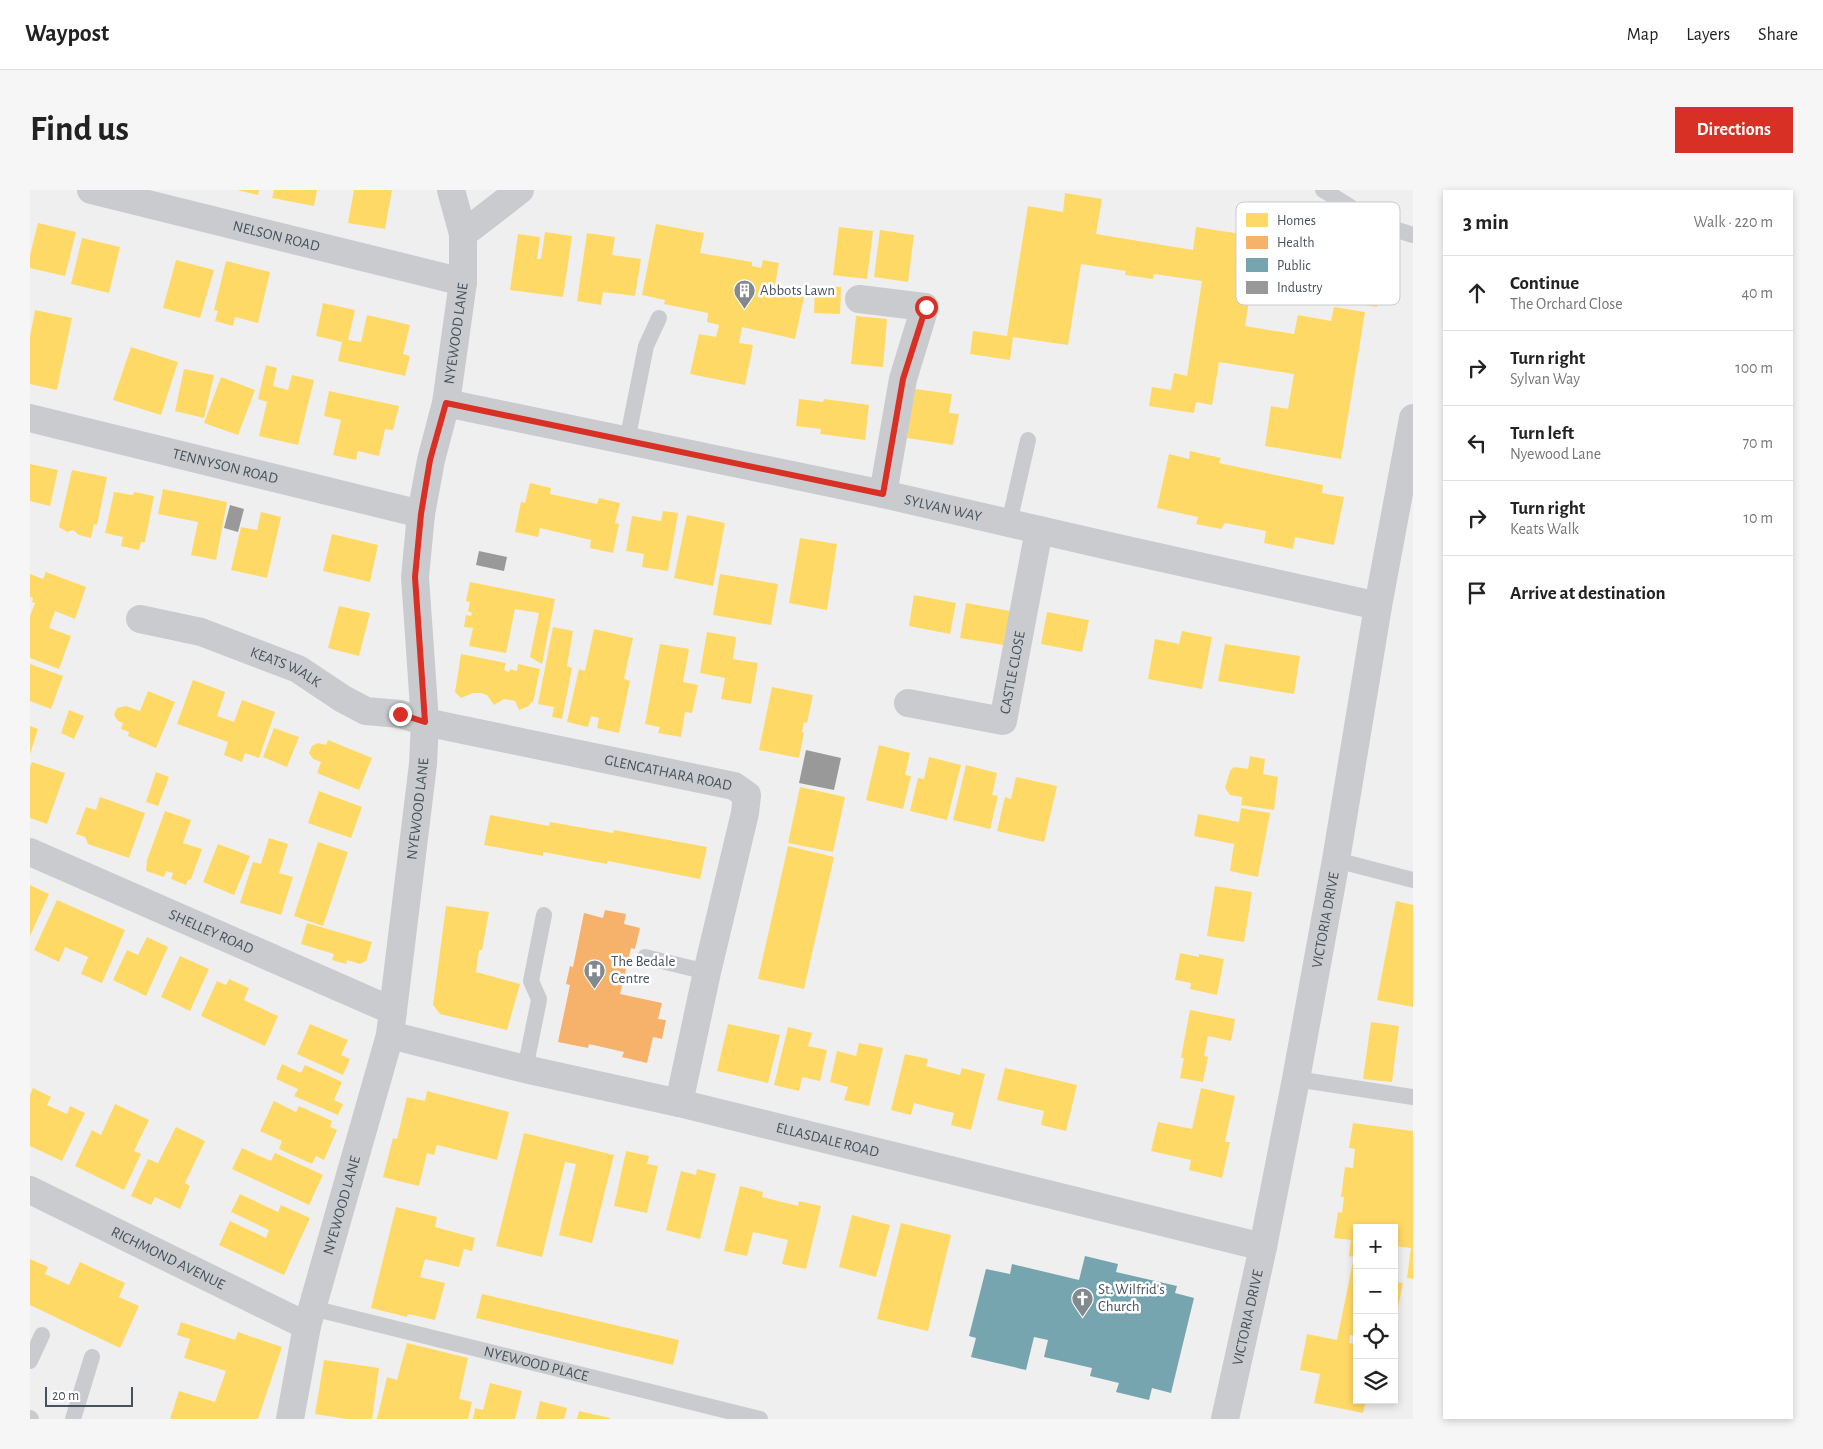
<!DOCTYPE html>
<html lang="en">
<head>
<meta charset="utf-8">
<style>
	body { margin:0; font-family:"Alegreya Sans",sans-serif; background:#f6f6f6; color:#222 }
	.controls { position:absolute; right:15px; bottom:15px; display:grid; overflow:hidden; border-radius:0px; box-shadow:0 2px 8px #0003 }
	.controls button { width:45px; height:45px; display:grid; place-items:center; padding:0; border:0; border-bottom:1px solid #e0e0e0; background:#fff; color:#222; font:25px sans-serif }
	.scale { position:absolute; left:15px; bottom:12px; width:88px; box-sizing:border-box; padding-left:5px; border:2px solid #46525c; border-top:0; font-size:14px; line-height:18px; white-space:nowrap; color:#46525c; -webkit-text-stroke:4px #fff; paint-order:stroke }
	.stop { position:absolute; width:15px; height:15px; margin:-11px; border:4px solid #d93025; border-radius:50%; background:#fff }
	.stop.end { background:#d93025; border-color:#fff; box-shadow:0 1px 5px #0008 }
	.list { margin:0; padding:0; list-style:none }
	h2 { display:flex; justify-content:space-between; align-items:center; height:65px; margin:0; padding:0 20px; font-size:21px }
	h2 small { font-size:16px; font-weight:400; color:#767676 }
	.list li { display:grid; grid-template-columns:32px 1fr auto; gap:15px; align-items:center; box-sizing:border-box; height:75px; padding:0 20px; border-top:1px solid #e0e0e0 }
	.list b { display:block; font-size:19px; white-space:nowrap }
	.list p { margin:0; font-size:16px; white-space:nowrap; color:#767676 }
	.list em { font-size:16px; font-style:normal; color:#767676 }
	.icon { flex:none; width:28px; height:28px; fill:none; stroke:currentColor; stroke-width:2; stroke-linecap:round; stroke-linejoin:round }
	.map { position:relative; flex:none; width:1383px; height:1229px; overflow:hidden; border-radius:0px }
	header { display:flex; align-items:center; gap:30px; box-sizing:border-box; height:70px; padding:0 25px; background:#fff; border-bottom:1px solid #e0e0e0 }
	header strong { font-size:24px }
	nav { display:flex; gap:28px; margin-inline-start:auto; font-size:18px }
	.intro { display:flex; align-items:center; justify-content:space-between; box-sizing:border-box; height:120px; padding:0 30px }
	h1 { margin:0; font-size:35px }
	.button { padding:12px 22px; border-radius:0px; background:#d93025; color:#fff; font-size:18px; font-weight:700 }
	main { display:flex; gap:30px; padding:0 30px }
	aside { flex:1; background:#fff; border-radius:0px; box-shadow:0 2px 8px #0003 }
	.map>svg:first-child { display:block }
</style>
</head>
<body>
<header>
<strong>Waypost</strong>
<nav><a>Map</a><a>Layers</a><a>Share</a></nav>
</header>
<div class="intro"><h1>Find us</h1><a class="button">Directions</a></div>
<main>
<div class="map">
<svg width="1383" height="1229" viewBox="0 0 1383 1229">
	<rect width="100%" height="100%" fill="#f0efef"/>
	<path fill="#ffd966" d="M207,0H229L228,5Z
		M244,0H287L284,16L242,8Z
		M324,0H362L355,39L318,33Z
		M1035,3L1072,9L1066,44L1163,60L1166,37L1229,47L1215,136L1264,144L1268,125L1301,131L1304,117L1335,122L1311,269L1235,256L1241,216L1258,219L1264,184L1189,172L1182,215L1166,212L1164,223L1119,216L1122,197L1141,200L1144,183L1157,186L1172,91L1124,84L1123,89L1095,85L1096,81L1051,74L1038,155L983,147L980,170L940,164L943,141L977,146L998,16L1033,22Z
		M8,33L46,42L35,86L0,78V65Z
		M626,34L674,43L670,63L722,72V76L731,78L733,70L749,73L744,101L774,107L765,149L712,137L709,153L723,155L715,195L660,184L669,144L686,147L689,135L677,132L678,123L634,114L635,110L612,105Z
		M809,37L843,41L837,89L803,85Z
		M850,40L884,45L878,92L844,87Z
		M515,42L542,46L533,107L480,100L488,44L510,47L507,69H511Z
		M557,43L585,47L582,65L611,69L605,106L573,102L571,115L547,111Z
		M52,48L90,57L79,103L41,94Z
		M1309,55L1336,59L1334,74L1353,76L1347,117L1314,112L1317,95L1305,93L1307,84L1295,82L1296,69L1306,71Z
		M146,70L184,80L170,128L133,118Z
		M196,71L240,82L228,133L205,127L203,136L185,131L188,121L184,120Z
		M785,96L811,97L810,124L784,123Z
		M293,113L325,120L318,150L331,152L337,125L380,135L373,164L380,166L375,186L308,171L312,152L286,146Z
		M5,120L42,128L27,200L0,194V146Z
		M826,126L857,129L853,177L821,174Z
		M101,157L148,172L131,225L83,210Z
		M236,175L247,178L243,196L258,200L262,185L284,190L268,255L229,246L237,212L228,209Z
		M154,179L184,185L174,228L145,221Z
		M191,187L225,200L208,245L174,233Z
		M885,199L922,204L919,223L929,224L923,255L877,248Z
		M299,201L369,216L363,240L355,239L349,266L328,261L326,270L303,265L311,230L294,226Z
		M769,209L793,212L794,209L839,215L835,250L790,244L791,239L766,236Z
		M1160,261L1191,268L1189,273L1293,295L1292,303L1314,307L1304,355L1265,347L1263,359L1234,353L1236,341L1195,333L1191,339L1166,334L1168,327L1127,318L1139,264L1159,269Z
		M0,274L28,280L20,316L0,311Z
		M42,280L77,287L67,335L64,334L61,348L49,345L43,340L37,342L29,337Z
		M500,293L521,298L520,304L567,314L569,308L590,313L585,333L589,334L583,363L560,358L561,350L510,338L508,347L485,342L491,312L495,313Z
		M133,299L197,312L186,370L161,365L168,332L128,324Z
		M84,302L103,305L104,302L124,306L115,352H111L109,360L91,356L93,347L75,343Z
		M633,321L648,323L638,381L612,377L614,364L596,361L602,326L631,331Z
		M231,322L251,327L237,388L201,380L211,337L227,340Z
		M657,325L695,333L683,396L644,388Z
		M302,344L348,355L340,392L293,381Z
		M770,348L807,354L797,420L759,413Z
		M16,382L56,397L45,429L25,421L19,438L41,446L29,479L0,468V426L5,413L2,412L3,408L0,407V384L13,389Z
		M690,384L748,394L741,435L683,425Z
		M440,392L525,409L512,474L500,467L509,423L485,419L476,463L439,456L443,438L434,437L436,425L441,426L442,423L438,421L440,412L436,411Z
		M884,405L926,413L920,444L879,436Z
		M936,413L986,422L980,456L930,448Z
		M309,416L340,423L329,466L298,458Z
		M1017,422L1059,430L1052,462L1011,454Z
		M523,437L543,441L537,476L542,478L532,529L522,527L524,517L508,514Z
		M564,439L603,448L594,489L600,491L589,543L567,538L569,528L561,526L558,537L537,532L549,479L555,481Z
		M1152,441L1182,447L1172,499L1118,489L1125,449L1149,454Z
		M677,442L706,447L703,469L728,473L721,514L691,509L695,488L670,483Z
		M630,454L659,459L653,492L668,495L662,523L655,522L651,547L628,543L630,537L615,534Z
		M1195,454L1270,466L1264,504L1188,491Z
		M431,464L476,473L474,480L479,482L480,479L487,481L488,474L510,479L503,512H501L499,516L489,520L485,511L474,509L464,515L457,505L451,503H443L431,508L425,502Z
		M0,474L33,486L21,519L0,511Z
		M163,490L195,502L187,526L204,532L212,510L245,522L229,568L215,563L212,572L194,565L198,552L147,534Z
		M742,497L783,505L777,533L774,532L772,542L774,543L769,568L729,560Z
		M118,501L145,512L126,558L98,546L99,542L91,539L93,533L88,531L84,525L87,518L96,516L110,521Z
		M39,520L54,526L44,549L31,543Z
		M0,536L8,539L0,564Z
		M244,538L269,547L257,577L233,567Z
		M298,550L342,568L329,600L287,583L291,572L283,569L279,563L282,556L288,553L296,555Z
		M849,555L880,563L875,585L881,586L873,619L836,610Z
		M1220,566L1235,569L1233,584L1248,587L1244,620L1211,615L1212,607L1200,605L1195,598L1200,581L1204,577L1218,579Z
		M899,567L931,575L917,630L880,621L888,588L894,589Z
		M2,572L35,583L17,634L0,628V577Z
		M936,575L967,583L962,605L968,606L960,639L923,630Z
		M126,582L139,587L128,616L116,612Z
		M986,587L1027,596L1014,652L967,641L975,607L981,609Z
		M770,597L815,607L803,662L758,653Z
		M289,601L332,617L321,648L278,633Z
		M70,607L115,623L99,668L58,654L55,647L46,644L56,617L66,620Z
		M1211,618L1240,623L1228,687L1200,681L1204,654L1164,646L1168,624L1209,632Z
		M135,621L161,630L153,653L172,659L161,689L158,690L156,695L141,689L143,683L136,681L134,687L116,681L117,670Z
		M460,625L519,636L520,632L583,643L584,640L677,657L670,689L578,671L577,674L513,662V666L454,655Z
		M239,648L258,654L249,683L263,687L251,725L210,713L223,672L231,674Z
		M288,652L318,662L293,736L264,726Z
		M188,654L220,666L204,705L173,692Z
		M758,656L804,667L774,799L728,789Z
		M0,695L19,704L0,746Z
		M1185,696L1222,702L1214,752L1177,746Z
		M27,710L95,740L72,793L51,784L58,767L35,757L29,772L4,760Z
		M1366,711L1383,715V817L1347,810Z
		M416,716L459,722L452,760H449L446,782L490,794L477,840L410,824L403,815Z
		M277,733L342,752L336,771L330,774L317,770L316,774L302,770L304,764L271,754Z
		M117,747L138,757L116,806L83,790L97,760L108,765Z
		M1150,763L1169,767V764L1194,769L1187,805L1160,799L1161,793L1145,790Z
		M150,766L179,779L160,821L131,807Z
		M199,789L219,798L214,810L248,826L235,856L171,826L187,791L196,795Z
		M1160,820L1205,829L1201,851L1178,846L1174,866L1178,867L1173,892L1150,888L1154,868H1151Z
		M1341,832L1369,836L1362,892L1333,889Z
		M280,834L318,850L311,865L320,869L313,885L267,864Z
		M698,834L750,845L738,893L687,881Z
		M758,837L782,843L778,856L797,860L790,891L772,887L769,901L744,895Z
		M829,853L853,858L839,916L814,910L818,897L800,892L807,861L826,866Z
		M875,864L898,869L896,876L930,885L932,878L955,884L941,940L921,935L924,923L903,918L884,913L881,925L861,920Z
		M252,874L271,883L275,875L312,892L304,910L313,914L308,925L264,906L268,899L246,889Z
		M975,878L1047,895L1036,941L1011,935L1014,921L967,910Z
		M3,898L21,907L17,915L37,924L40,916L55,923L32,971L0,956V905Z
		M1171,898L1205,906L1195,952H1200L1192,988L1159,980L1161,970L1121,961L1128,932L1162,939Z
		M397,901L479,922L467,970L407,955L404,965L397,963L389,996L353,987L363,948L367,949L377,907L395,911Z
		M244,911L266,922L269,916L302,931L300,937L307,940L294,970L286,966L282,974L249,959L252,951L230,941Z
		M85,914L119,930L104,961L111,964L94,1000L45,976L62,940L71,945Z
		M1323,933L1383,941V1089L1377,1088L1381,1058L1364,1056V1038H1327V1146L1320,1145L1319,1153L1327,1154V1210H1336L1333,1223L1284,1213L1290,1184L1270,1180L1277,1144L1307,1150L1324,1067L1319,1066L1321,1050L1304,1048L1308,1022L1312,1023L1314,1007H1311L1315,977L1323,978L1325,959L1319,958Z
		M146,937L175,951L155,993L160,996L150,1019L125,1007L121,1015L101,1006L118,969L128,973Z
		M494,943L584,965L562,1053L529,1045L546,974L535,972L512,1067L466,1056Z
		M212,958L241,971L245,963L293,985L279,1015L202,979Z
		M596,961L619,966L617,974L628,976L617,1023L584,1016Z
		M667,979L686,984L670,1049L636,1040L651,981L666,985Z
		M710,996L733,1002L732,1007L768,1016L769,1011L791,1016L776,1079L752,1074L758,1050L723,1042L717,1066L694,1061Z
		M210,1004L248,1022L251,1015L280,1028L254,1085L189,1055L200,1031L236,1048L239,1040L201,1022Z
		M366,1017L407,1027L405,1037L445,1048L442,1061L434,1059L429,1077L395,1069L390,1087L415,1093L405,1130L378,1124L377,1127L341,1118Z
		M822,1025L860,1035L846,1087L809,1077Z
		M871,1033L921,1045L898,1141L847,1129Z
		M0,1069L18,1077L15,1084L39,1095L50,1072L95,1093L89,1107L109,1116L90,1158L0,1115Z
		M1364,1092L1373,1093L1365,1132H1364Z
		M452,1104L649,1150L643,1175L446,1128Z
		M151,1132L205,1150L208,1142L252,1157L228,1229H140L149,1201L185,1212L196,1181L154,1168L160,1149L147,1145Z
		M377,1153L438,1168L429,1209L442,1212L438,1229H347L357,1187L367,1190Z
		M294,1170L349,1178L342,1229H317L285,1224Z
		M460,1193L492,1201L485,1229H443L445,1218L453,1220Z
		M510,1211L537,1218L534,1229H506Z
		M549,1221L580,1228V1229H547Z"/>
	<path fill="#f6b26b" d="M575,720L596,724L594,734L610,738L605,759L601,758L590,804L632,813L628,829L636,830L632,849L623,847L617,873L592,867L594,862L559,854L558,858L528,852L540,795L536,794L540,776L543,777L554,723L573,728Z"/>
	<path fill="#76a5af" d="M1055,1066L1088,1074L1086,1082L1147,1096L1145,1103L1164,1108L1141,1203L1122,1198L1119,1210L1086,1202L1089,1193L1060,1186L1062,1178L1014,1167L1018,1150L1004,1147L996,1180L941,1167L946,1148L939,1146L956,1079L980,1084L982,1074L1049,1090Z"/>
	<path fill="#999" d="M200,315L214,319L208,342L194,338Z
		M449,361L477,367L474,381L446,375Z
		M776,560L811,568L804,600L769,593Z"/>
	<g fill="none" stroke-linecap="round" stroke-linejoin="round">
		<g stroke="#c9cbce" stroke-width="16">
			<path d="M1293,0L1348,34L1383,45"/>
			<path d="M597,251L616,156L629,128"/>
			<path d="M979,333L998,250"/>
			<path d="M1306,670L1383,690"/>
			<path d="M615,767L677,782"/>
			<path d="M495,879L508,815L509,809L501,791L514,725"/>
			<path d="M1266,889L1383,907"/>
			<path id="s1" d="M282,1118L730,1229"/>
			<path d="M0,1171L12,1145"/>
			<path d="M0,1228L1,1229"/>
			<path d="M43,1229L62,1167"/>
		</g>
		<g stroke="#c9cbce" stroke-width="28">
			<path id="s2" d="M61,0L433,92"/>
			<path d="M433,44L490,0"/>
			<path d="M829,109L895,117L873,189L853,304"/>
			<path id="s3" d="M416,213L853,304L1092,359L1348,416"/>
			<path id="s4" d="M0,228L391,324"/>
			<path id="s5" d="M110,429L171,442L268,479L313,509L336,521L370,524L395,532L704,596L717,605L715,623L677,782L649,913"/>
			<path id="s6" d="M878,513L973,531L1009,340"/>
			<path id="s7" d="M0,662L363,821"/>
			<path id="s8" d="M360,845L495,879L649,913L1233,1057"/>
			<path id="s9" d="M0,1000L277,1136"/>
			<path id="s10" d="M260,1229L277,1136L360,845L393,574L395,532L385,387L391,324L401,270L416,213L433,92V44L421,0"/>
		</g>
		<path stroke="#c9cbce" stroke-width="28" id="s11" d="M1195,1229L1233,1057L1266,889L1306,670L1348,416L1383,228"/>
	</g>
	<g fill="none" stroke-linecap="round" stroke-linejoin="round">
		<path stroke="#d93025" stroke-width="6" d="M370,524L395,532L385,387L391,324L400,270L416,213L853,304L873,189L896,117"/>
	</g>
	<defs>
		<symbol id="building-pin" viewBox="-11 -11 22 30"><path d="M0 17L-7.5 6A9.5 9.5 0 1 1 7.5 6Z" fill="#82898f" stroke="#fff"/><path d="M-4-6H4V6H1V3H-1V6H-4ZM-2.5-4.3h1.7v1.8h-1.7ZM.8-4.3h1.7v1.8H.8ZM-2.5-1h1.7V.8h-1.7ZM.8-1h1.7V.8H.8Z" fill="#fff"/></symbol>
		<symbol id="hospital-pin" viewBox="-11 -11 22 30"><path d="M0 17L-7.5 6A9.5 9.5 0 1 1 7.5 6Z" fill="#82898f" stroke="#fff"/><path d="M-5-5h3v3.5h4V-5h3V5h-3V1.5h-4V5h-3Z" fill="#fff"/></symbol>
		<symbol id="church-pin" viewBox="-11 -11 22 30"><path d="M0 17L-7.5 6A9.5 9.5 0 1 1 7.5 6Z" fill="#82898f" stroke="#fff"/><path d="M-1.2-6h2.4v3.5h3.3v2.4h-3.3V6h-2.4V-.1h-3.3v-2.4h3.3Z" fill="#fff"/></symbol>
	</defs>
	<g fill-rule="evenodd">
		<use href="#building-pin" x="702" y="88" width="25" height="34"/>
		<use href="#hospital-pin" x="552" y="768" width="25" height="34"/>
		<use href="#church-pin" x="1040" y="1096" width="25" height="34"/>
	</g>
	<g text-anchor="middle" dominant-baseline="central" stroke-width="5" stroke-linejoin="round" paint-order="stroke">
		<g font-size="15" fill="#46525c" stroke="#fff">
			<text stroke="none"><textPath href="#s2" startOffset="191">NELSON ROAD</textPath></text>
			<text stroke="none"><textPath href="#s10" startOffset="1105">NYEWOOD LANE</textPath></text>
			<text stroke="none"><textPath href="#s4" startOffset="201">TENNYSON ROAD</textPath></text>
			<text stroke="none"><textPath href="#s3" startOffset="508">SYLVAN WAY</textPath></text>
			<text stroke="none"><textPath href="#s5" startOffset="154">KEATS WALK</textPath></text>
			<text stroke="none"><textPath href="#s6" startOffset="146">CASTLE CLOSE</textPath></text>
			<text stroke="none"><textPath href="#s5" startOffset="555">GLENCATHARA ROAD</textPath></text>
			<text stroke="none"><textPath href="#s10" startOffset="625">NYEWOOD LANE</textPath></text>
			<text stroke="none"><textPath href="#s11" startOffset="509">VICTORIA DRIVE</textPath></text>
			<text stroke="none"><textPath href="#s7" startOffset="198">SHELLEY ROAD</textPath></text>
			<text stroke="none"><textPath href="#s8" startOffset="450">ELLASDALE ROAD</textPath></text>
			<text stroke="none"><textPath href="#s10" startOffset="220">NYEWOOD LANE</textPath></text>
			<text stroke="none"><textPath href="#s9" startOffset="154">RICHMOND AVENUE</textPath></text>
			<text stroke="none"><textPath href="#s11" startOffset="104">VICTORIA DRIVE</textPath></text>
			<text stroke="none"><textPath href="#s1" startOffset="231">NYEWOOD PLACE</textPath></text>
		</g>
		<g font-size="15" fill="#46525c" stroke="#fff" text-anchor="start">
			<text x="730" y="100">Abbots Lawn</text>
			<text x="581" y="771">The Bedale<tspan x="581" dy="17">Centre</tspan></text>
			<text x="1068" y="1099">St. Wilfrid's<tspan x="1068" dy="17">Church</tspan></text>
		</g>
	</g>
	<rect x="1206" y="12" width="164" height="103" rx="8" fill="#fff" stroke="#c8cbce" stroke-width="1"/>
	<rect x="1216" y="23" width="22" height="14" fill="#ffd966"/>
	<rect x="1216" y="46" width="22" height="13" fill="#f6b26b"/>
	<rect x="1216" y="68" width="22" height="14" fill="#76a5af"/>
	<rect x="1216" y="91" width="22" height="13" fill="#999"/>
	<g font-size="14" fill="#46525c">
		<text x="1247" y="35">Homes</text>
		<text x="1247" y="57">Health</text>
		<text x="1247" y="80">Public</text>
		<text x="1247" y="102">Industry</text>
	</g>
</svg>
<div class="controls">
<button>+</button>
<button>−</button>
<button><svg class="icon" aria-label="locate" viewBox="0 0 24 24"><circle cx="12" cy="12" r="6"/><path d="M12 2v4M12 18v4M2 12h4M18 12h4"/></svg></button>
<button><svg class="icon" aria-label="layers" viewBox="0 0 24 24"><path d="M12 4l9 5-9 5-9-5zM3 14l9 5 9-5"/></svg></button>
</div>
<div class="scale">20 m</div>
<div class="stop" style="left:896px;top:117px"></div>
<div class="stop end" style="left:370px;top:524px"></div>
</div>
<aside>
<h2>3 min<small>Walk · 220 m</small></h2>
<ul class="list">
<li><svg class="icon" aria-label="ahead" viewBox="0 0 24 24"><path d="M12 20V5M6 11l6-6 6 6"/></svg><div><b>Continue</b><p>The Orchard Close</p></div><em>40 m</em></li>
<li><svg class="icon" aria-label="right" viewBox="0 0 24 24"><path d="M7 20v-9h11M14 6l5 5-5 5"/></svg><div><b>Turn right</b><p>Sylvan Way</p></div><em>100 m</em></li>
<li><svg class="icon" aria-label="left" viewBox="0 0 24 24"><path d="M17 20v-9H6M10 6l-5 5 5 5"/></svg><div><b>Turn left</b><p>Nyewood Lane</p></div><em>70 m</em></li>
<li><svg class="icon" aria-label="right" viewBox="0 0 24 24"><path d="M7 20v-9h11M14 6l5 5-5 5"/></svg><div><b>Turn right</b><p>Keats Walk</p></div><em>10 m</em></li>
<li><svg class="icon" aria-label="arrive" viewBox="0 0 24 24"><path d="M6 21V4h12l-3 4 3 4H6"/></svg><div><b>Arrive at destination</b></div></li>
</ul>
</aside>
</main>
</body>
</html>
